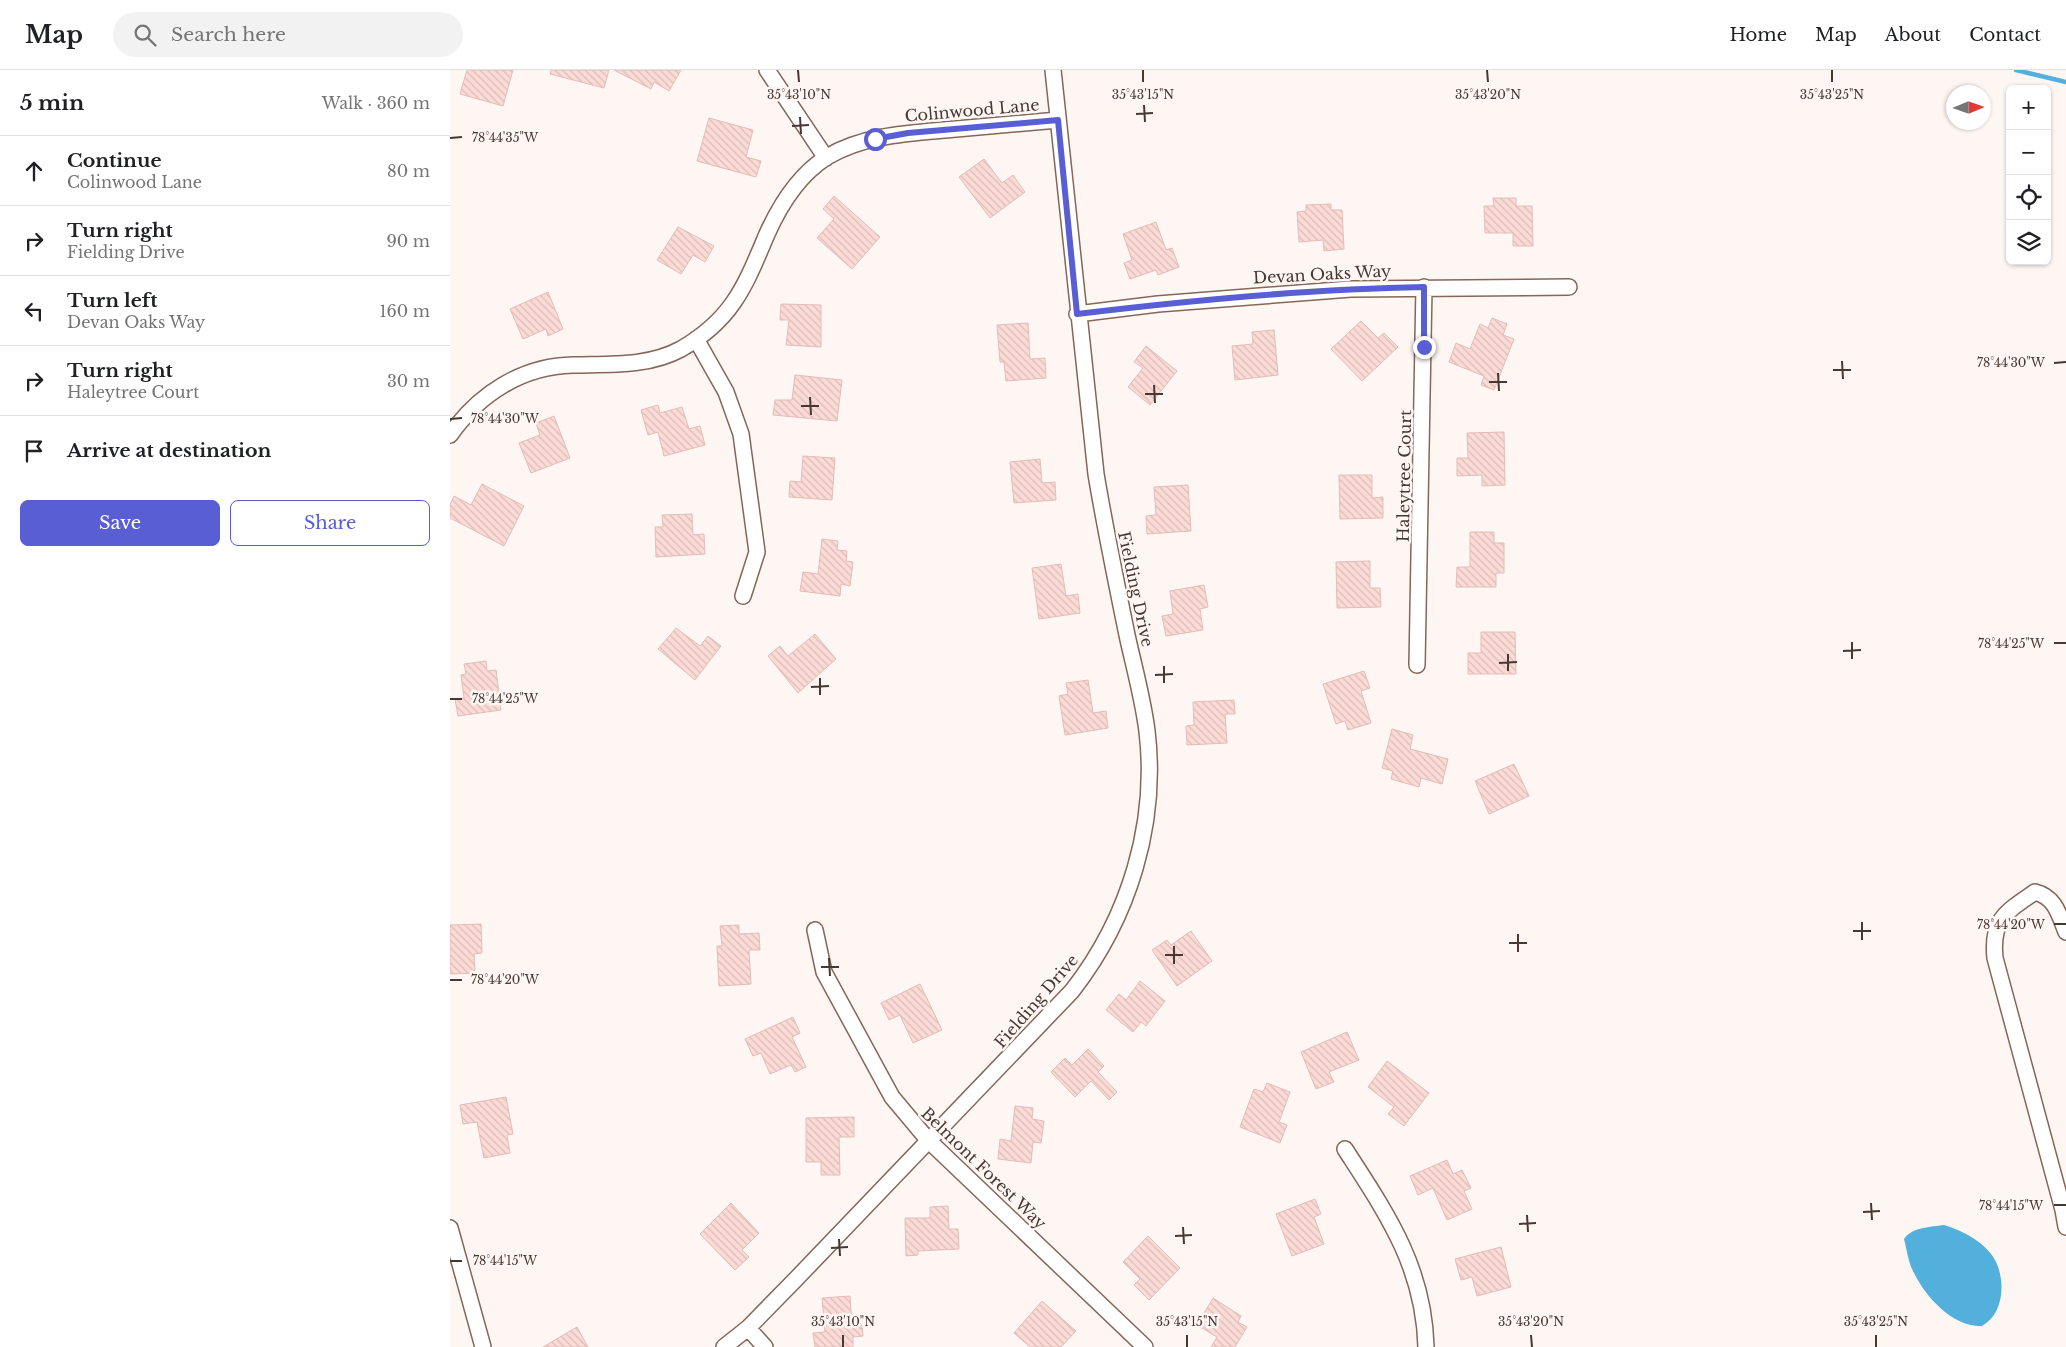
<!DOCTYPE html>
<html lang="en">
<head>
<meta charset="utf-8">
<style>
	body { margin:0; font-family:"Libre Baskerville",serif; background:#f2f2f2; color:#202124 }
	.controls { position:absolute; right:15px; top:15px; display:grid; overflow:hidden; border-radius:8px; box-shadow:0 1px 4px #0004 }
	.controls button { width:45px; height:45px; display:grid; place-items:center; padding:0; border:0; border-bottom:1px solid #e0e0e0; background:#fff; color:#202124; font:25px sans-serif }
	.compass { position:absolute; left:1496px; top:15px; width:45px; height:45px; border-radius:50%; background:#fff; box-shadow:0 1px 4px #0004; rotate:88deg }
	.stop { position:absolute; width:15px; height:15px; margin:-11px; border:4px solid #595ed5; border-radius:50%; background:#fff }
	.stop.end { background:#595ed5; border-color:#fff; box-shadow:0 1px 5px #0008 }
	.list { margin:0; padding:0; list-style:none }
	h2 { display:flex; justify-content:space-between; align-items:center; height:65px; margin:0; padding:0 20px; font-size:21px }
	h2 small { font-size:16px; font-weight:400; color:#757577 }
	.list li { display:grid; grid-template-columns:32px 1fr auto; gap:15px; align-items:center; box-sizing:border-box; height:70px; padding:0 20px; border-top:1px solid #e0e0e0 }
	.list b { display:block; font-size:19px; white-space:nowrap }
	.list p { margin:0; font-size:16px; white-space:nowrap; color:#757577 }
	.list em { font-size:16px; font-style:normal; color:#757577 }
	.actions { display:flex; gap:10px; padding:15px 20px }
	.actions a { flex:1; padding:11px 0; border:1px solid #595ed5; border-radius:8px; text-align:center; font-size:18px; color:#595ed5 }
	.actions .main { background:#595ed5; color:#fff }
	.icon { flex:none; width:28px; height:28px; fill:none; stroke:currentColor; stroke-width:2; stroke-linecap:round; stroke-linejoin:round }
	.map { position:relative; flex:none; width:1616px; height:1277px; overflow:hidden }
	header { display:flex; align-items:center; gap:30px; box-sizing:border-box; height:70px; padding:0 25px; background:#fff; border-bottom:1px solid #e0e0e0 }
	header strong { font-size:24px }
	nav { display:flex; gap:28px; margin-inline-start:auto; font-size:18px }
	.search { width:350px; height:45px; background:#f2f2f2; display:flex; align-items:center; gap:12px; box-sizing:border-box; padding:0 18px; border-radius:28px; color:#757577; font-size:19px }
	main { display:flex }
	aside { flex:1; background:#fff }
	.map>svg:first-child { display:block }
</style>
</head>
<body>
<header>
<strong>Map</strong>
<div class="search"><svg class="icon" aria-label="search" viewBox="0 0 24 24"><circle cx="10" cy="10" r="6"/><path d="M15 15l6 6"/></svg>Search here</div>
<nav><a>Home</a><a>Map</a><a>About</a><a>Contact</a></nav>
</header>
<main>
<aside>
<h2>5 min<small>Walk · 360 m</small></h2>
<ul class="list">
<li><svg class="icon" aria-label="ahead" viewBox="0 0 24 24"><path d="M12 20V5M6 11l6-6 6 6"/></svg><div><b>Continue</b><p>Colinwood Lane</p></div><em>80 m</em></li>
<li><svg class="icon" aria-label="right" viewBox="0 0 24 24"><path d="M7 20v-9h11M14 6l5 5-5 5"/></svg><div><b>Turn right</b><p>Fielding Drive</p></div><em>90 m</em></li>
<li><svg class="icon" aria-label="left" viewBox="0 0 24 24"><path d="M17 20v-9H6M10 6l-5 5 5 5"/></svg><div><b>Turn left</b><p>Devan Oaks Way</p></div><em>160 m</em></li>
<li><svg class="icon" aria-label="right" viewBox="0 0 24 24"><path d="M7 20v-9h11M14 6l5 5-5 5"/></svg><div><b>Turn right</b><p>Haleytree Court</p></div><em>30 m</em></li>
<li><svg class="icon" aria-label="arrive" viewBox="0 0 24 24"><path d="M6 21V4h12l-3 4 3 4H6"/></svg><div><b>Arrive at destination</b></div></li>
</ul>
<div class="actions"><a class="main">Save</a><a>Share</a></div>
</aside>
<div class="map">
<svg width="1616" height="1277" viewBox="0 0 1616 1277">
	<defs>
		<pattern id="building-back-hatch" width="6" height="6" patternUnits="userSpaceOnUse" patternTransform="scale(1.25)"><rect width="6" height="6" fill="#fcdbd7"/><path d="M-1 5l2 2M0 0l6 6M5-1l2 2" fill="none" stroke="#d9bdb9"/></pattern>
	</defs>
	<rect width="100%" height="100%" fill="#fef6f3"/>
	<path fill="#53b0dc" d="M1494,1155C1512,1160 1536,1173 1545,1190C1556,1211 1554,1244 1532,1256C1502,1257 1476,1227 1464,1203C1458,1192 1457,1180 1454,1169C1462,1157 1481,1157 1494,1155Z"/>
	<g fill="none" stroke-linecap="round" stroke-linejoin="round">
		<path stroke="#53b0dc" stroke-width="4.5" d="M1566,0L1616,12"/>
	</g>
	<path fill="url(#building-back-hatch)" stroke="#e4bcb8" d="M17,0H63L53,36L10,24Z
		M101,0H159L154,18L100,4Z
		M164,0H231L219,21L204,12L201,19Z
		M259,48L303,60L296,87L311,91L306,107L247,91Z
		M534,89L552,113L563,105L575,122L540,148L509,107Z
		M384,126L430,167L402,199L367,168L384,149L373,139Z
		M1043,128H1066V136H1082L1083,176H1063V163H1035L1034,136H1044Z
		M881,134V140H892L894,179L874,181L873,170L849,172L847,142L856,141V135Z
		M706,152L716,180L722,178L729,197L708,205L706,200L680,209L674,193L682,190L673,164Z
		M228,157L264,176L255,192L243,185L231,204L207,190Z
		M98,222L113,259L98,266L96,259L73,269L60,239Z
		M331,234L371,235V277L336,275L339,250H330Z
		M1042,248L1057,254L1053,265L1064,269L1044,320L1031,315L1034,306L999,292L1006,273L1020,279L1030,254L1038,258Z
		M911,251L928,268L934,263L948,277L912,311L881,279Z
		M578,253L580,289L595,288L596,308L556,311L554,292H550L547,255Z
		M824,260L828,305L785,310L782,276L803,274L802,262Z
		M696,276L727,301L700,335L678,317L693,298L684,292Z
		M345,305L392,310L387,351L323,345L325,330H342Z
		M208,335L210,343L232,337L239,359L250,356L255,375L214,386L208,362L198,365L191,340Z
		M104,346L120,388L81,403L69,373L90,365L86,353Z
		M1054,362L1055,415L1032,416V405L1007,406V388H1018L1017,363Z
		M353,386L385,388L382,430L339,427L340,411L351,412Z
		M590,389L592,413L605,412L606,430L564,433L560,392Z
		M889,405H922V428L933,427V448L890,449Z
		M32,414L74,436L54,476L0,448V435L4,426L21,435Z
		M738,415L741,461L697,464L696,446L706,445L704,417Z
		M242,444L243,465L254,464L255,484L206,487L205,457H213L212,445Z
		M1020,462H1044V473H1054V503H1046V517H1006L1007,497H1020Z
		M372,469L388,471L387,480L397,481L396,491L403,492L400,516L391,514L390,526L350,521L353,502L368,504Z
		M920,491V518H930L931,537L887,538L886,492Z
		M611,494L616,526L628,524L630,543L589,549L582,498Z
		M754,515L758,537L750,539L753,560L716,566L712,546L723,544L720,521Z
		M226,558L250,576L258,566L271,576L245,610L208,579Z
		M1031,562H1065L1066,604H1018V583H1031Z
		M365,564L386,589L348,623L318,586L330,576L338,586Z
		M36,591L37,601L46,600L51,640L8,646L5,629L14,628L11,605L16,604L14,594Z
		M914,601L920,618L911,621L921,653L898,660L895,651L886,654L873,614Z
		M638,610L643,643L656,641L658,658L615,665L609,626L618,624L616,613Z
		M784,630L785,644H775L777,673L737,675L736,656L744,655L743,632Z
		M942,659L963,665L960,679L998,689L992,714L971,708L969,717L941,709L943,701L932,698Z
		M1064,694L1079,726L1039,744L1025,711Z
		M31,854L32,883L24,884L25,903L0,904V855Z
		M289,855V864L309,863L310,880H299L301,914L269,916L267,876H272L270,856Z
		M741,861L762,891L727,916L702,880L717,870L721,875Z
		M690,911L715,931L696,956L691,952L683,962L656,940L669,924L676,930Z
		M470,914L492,960L463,973L450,945L439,950L431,933Z
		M343,947L350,963L342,967L356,997L345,1002L341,995L320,1004L311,983L303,986L295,969Z
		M897,962L909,990L879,1002L884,1012L866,1019L851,982Z
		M638,979L654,996L648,1002L667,1022L659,1030L641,1011L625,1027L601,1002L615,988L622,995Z
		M937,991L979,1023L954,1056L938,1044L944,1037L918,1017Z
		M817,1013L840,1022L829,1052L837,1055L830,1073L790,1057L804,1019L813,1022Z
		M56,1027L63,1064L57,1065L60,1083L34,1088L27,1052L13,1054L10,1035Z
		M565,1036L583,1038L582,1049L594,1051L591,1073L583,1072L581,1093L548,1089L550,1069L561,1071Z
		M404,1047V1067H389L390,1105H371V1092H356V1048Z
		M997,1090L1003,1104L1012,1100L1021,1118L1014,1121L1022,1139L997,1150L983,1118L968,1125L960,1106Z
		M865,1129L871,1144L864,1147L874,1174L842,1186L826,1144Z
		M281,1133L309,1163L292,1180L299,1187L285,1200L250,1164Z
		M498,1136L499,1159H508L509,1179L468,1181V1185L456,1186L455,1148H480V1137Z
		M698,1166L730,1198L699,1230L684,1215L690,1209L673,1192Z
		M1051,1177L1061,1217L1027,1226L1022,1207L1011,1210L1005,1189Z
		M400,1226L402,1255H412L413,1266L403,1267V1277H365L363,1263L375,1262L372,1228Z
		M763,1228L791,1246L788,1252L797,1257L785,1277H761L767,1267L747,1255Z
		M592,1231L626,1261L611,1277H580L564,1263Z
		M127,1257L138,1277H93Z"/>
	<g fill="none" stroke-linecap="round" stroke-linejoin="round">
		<defs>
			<path id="minor" d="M317,0L376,88
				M627,244L708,234L901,219L1119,217
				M246,269L276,322L291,364L307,482L293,526
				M0,365C29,324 72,296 123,295C159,294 198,297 231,279C283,249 295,216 317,164C330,135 350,104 377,87C415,64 463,63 506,59C540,56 574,53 608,50
				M967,595L974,217
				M365,860L374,902L442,1027L478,1070L695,1277
				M1616,862C1609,844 1605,827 1585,822C1556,842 1541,849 1545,888L1613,1140L1616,1157
				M895,1079C937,1144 974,1197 976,1277
				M0,1158L33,1277
				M298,1258L315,1277
				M274,1277L298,1258L346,1209L622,921C679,848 708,754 697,661C693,629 684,597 677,565C666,511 655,458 646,404L603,0"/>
		</defs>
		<use href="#minor" stroke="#856658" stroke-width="18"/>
		<use href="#minor" stroke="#fff" stroke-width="15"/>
	</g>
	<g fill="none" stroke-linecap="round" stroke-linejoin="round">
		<path stroke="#595ed5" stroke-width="6" d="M425,69L458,63L608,50L627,244C743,230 858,219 974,217V277"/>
	</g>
	<path fill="none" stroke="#473832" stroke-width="2" d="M348,0L349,12M693,0V12M1037,0L1038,12M1382,0V12M694,35L695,52M686,44L703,43M350,47L351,64M342,56L359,55M0,68L12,67M1392,291L1393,309M1604,293L1616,292M1383,300H1401M1048,303L1049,321M1039,312H1057M704,315L705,333M695,324H713M360,327L361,345M351,336H369M0,349L12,348M1402,572V589M1604,573H1616M1393,581L1411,580M1058,584V601M1049,593L1067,592M714,596V613M705,605L723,604M370,608V625M361,617L379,616M0,629H12M1412,852V870M1604,854H1616M1403,861H1421M1068,864V882M1059,873H1077M724,876V894M715,885H733M379,888L380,906M371,897H389M0,910H12M1421,1133L1422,1150M1604,1135H1616M1413,1142L1430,1141M1077,1145L1078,1162M1069,1154L1086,1153M733,1157L734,1174M725,1166L742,1165M389,1169L390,1186M381,1178L398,1177M0,1191H12M393,1265V1277M737,1265V1277M1081,1265L1082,1277M1426,1265V1277"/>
	<g text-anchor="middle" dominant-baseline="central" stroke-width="5" stroke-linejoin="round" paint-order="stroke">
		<g font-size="16" fill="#473832" stroke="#fef6f3">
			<text transform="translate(522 40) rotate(-5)">Colinwood Lane</text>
			<text transform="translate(872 204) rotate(-3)">Devan Oaks Way</text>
			<text transform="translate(954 406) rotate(-89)">Haleytree Court</text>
			<text transform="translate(686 519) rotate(78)">Fielding Drive</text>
			<text transform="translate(586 931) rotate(-49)">Fielding Drive</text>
			<text transform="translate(534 1098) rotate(44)">Belmont Forest Way</text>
		</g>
	</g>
	<g font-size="12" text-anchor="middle" fill="#473832" stroke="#fef6f3" stroke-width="5" stroke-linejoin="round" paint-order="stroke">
		<text x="349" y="29">35°43'10"N</text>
		<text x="693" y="29">35°43'15"N</text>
		<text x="1038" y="29">35°43'20"N</text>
		<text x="1382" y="29">35°43'25"N</text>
		<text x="55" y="72">78°44'35"W</text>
		<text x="1561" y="297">78°44'30"W</text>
		<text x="55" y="353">78°44'30"W</text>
		<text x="1561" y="578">78°44'25"W</text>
		<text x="55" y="633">78°44'25"W</text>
		<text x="1561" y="859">78°44'20"W</text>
		<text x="55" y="914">78°44'20"W</text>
		<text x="1561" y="1140">78°44'15"W</text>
		<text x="55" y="1195">78°44'15"W</text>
		<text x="393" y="1256">35°43'10"N</text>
		<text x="737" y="1256">35°43'15"N</text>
		<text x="1081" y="1256">35°43'20"N</text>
		<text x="1426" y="1256">35°43'25"N</text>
	</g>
</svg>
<div class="controls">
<button>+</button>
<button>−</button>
<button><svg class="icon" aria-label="locate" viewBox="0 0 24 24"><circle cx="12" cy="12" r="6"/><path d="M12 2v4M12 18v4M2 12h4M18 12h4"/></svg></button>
<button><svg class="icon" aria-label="layers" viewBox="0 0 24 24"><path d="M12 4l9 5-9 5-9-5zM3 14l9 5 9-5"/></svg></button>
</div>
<svg class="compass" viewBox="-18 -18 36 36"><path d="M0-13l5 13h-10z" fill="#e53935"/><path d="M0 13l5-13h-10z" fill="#757577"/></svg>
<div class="stop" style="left:425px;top:69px"></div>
<div class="stop end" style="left:974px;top:277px"></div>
</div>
</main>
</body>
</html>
